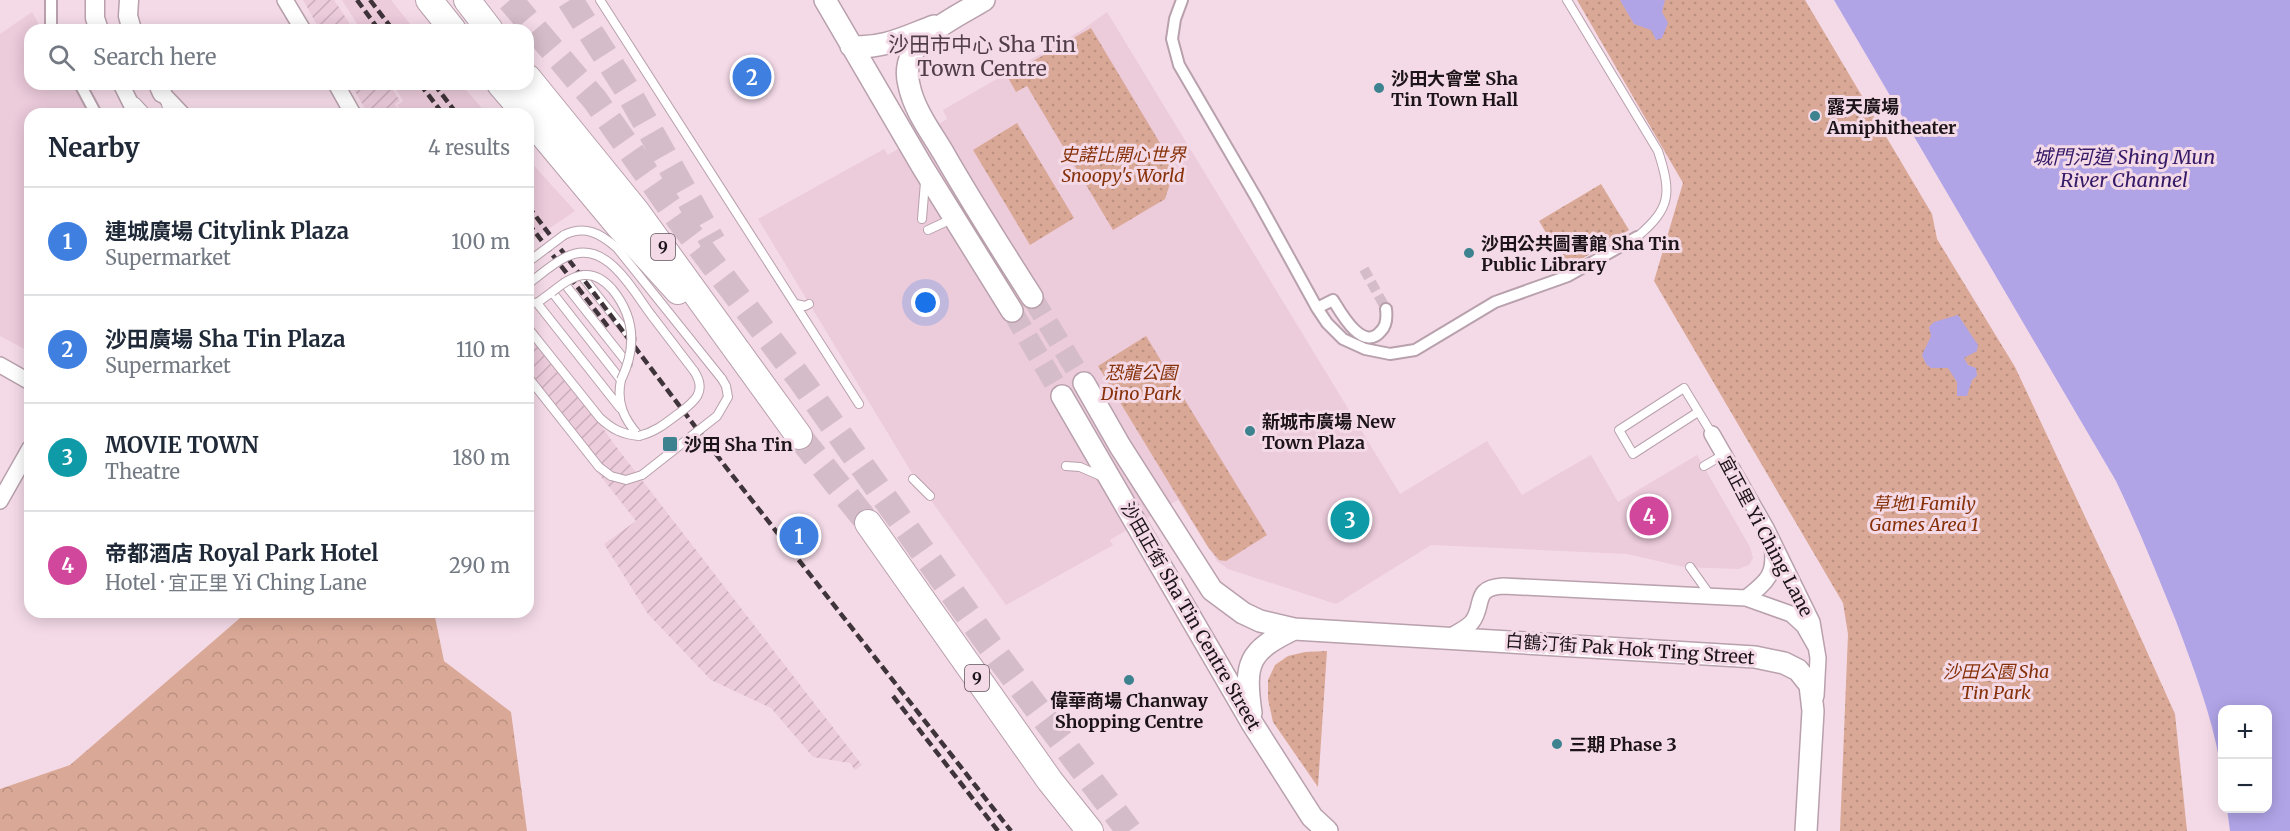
<!DOCTYPE html>
<html lang="en">
<head>
<meta charset="utf-8">
<style>
	body { margin:0; font-family:Merriweather,"Noto Sans TC",serif; background:#f6f6f7; color:#1f2937 }
	.controls { position:absolute; right:18px; bottom:18px; display:grid; overflow:hidden; border-radius:12px; box-shadow:0 3px 15px #0003 }
	.controls button { width:54px; height:54px; display:grid; place-items:center; padding:0; border:0; border-bottom:2px solid #e0e1e3; background:#fff; color:#1f2937; font:30px sans-serif }
	.you { position:absolute; left:926px; top:303px; width:21px; height:21px; margin:-15px; border:4px solid #fff; border-radius:50%; background:#1a73e8; box-shadow:0 0 0 9px #1a73e833 }
	.badge { display:grid; place-items:center; width:39px; height:39px; border-radius:50%; background:#7c3aed; color:#fff; font-size:20px; font-weight:700 }
	.pin { position:absolute; translate:-50% -50%; border:3px solid #fff; box-shadow:0 2px 6px #0006 }
	.list { margin:0; padding:0; list-style:none }
	h2 { display:flex; justify-content:space-between; align-items:center; height:78px; margin:0; padding:0 24px; font-size:26px }
	h2 small { font-size:20px; font-weight:400; color:#747a83 }
	.list li { display:grid; grid-template-columns:39px 1fr auto; gap:18px; align-items:center; box-sizing:border-box; height:108px; padding:0 24px; border-top:2px solid #e0e1e3 }
	.list b { display:block; font-size:22px; white-space:nowrap }
	.list p { margin:0; font-size:20px; white-space:nowrap; color:#747a83 }
	.list em { font-size:20px; font-style:normal; color:#747a83 }
	.icon { flex:none; width:33px; height:33px; fill:none; stroke:currentColor; stroke-width:2; stroke-linecap:round; stroke-linejoin:round }
	.map { position:relative; flex:none; width:2290px; height:831px; overflow:hidden }
	.search { position:absolute; background:#fff; box-shadow:0 3px 15px #0003; left:24px; top:24px; width:510px; height:66px; display:flex; align-items:center; gap:15px; box-sizing:border-box; padding:0 21px; border-radius:18px; color:#747a83; font-size:22px }
	.panel { position:absolute; background:#fff; box-shadow:0 3px 15px #0003; left:24px; top:108px; width:510px; height:510px; border-radius:18px }
	.map>svg:first-child { display:block }
</style>
</head>
<body>
<div class="map">
<svg width="2290" height="831" viewBox="0 0 2290 831">
	<defs>
		<pattern id="industrial-furrows" width="10" height="10" patternUnits="userSpaceOnUse" patternTransform="scale(1.5)"><rect width="10" height="10" fill="#eccbdb"/><path d="M-1 1l2-2M0 10L10 0M9 11l2-2" fill="none" stroke="#caadbb"/></pattern>
		<pattern id="forest-crowns" width="20" height="18" patternUnits="userSpaceOnUse" patternTransform="scale(1.5)"><rect width="20" height="18" fill="#daa896"/><path d="M2 6a3 3 0 1 1 6 0M12 15a3 3 0 1 1 6 0" fill="none" stroke="#ba9081"/></pattern>
		<pattern id="park-dots" width="8" height="8" patternUnits="userSpaceOnUse" patternTransform="scale(1.5)"><rect width="8" height="8" fill="#daa896"/><path d="M2 2h.1M6 6h.1" fill="none" stroke="#ba9081" stroke-width="1.8" stroke-linecap="round"/></pattern>
	</defs>
	<rect width="100%" height="100%" fill="#f4dae7"/>
	<path fill="#eccbdb" d="M342,0H391L415,30H361Z
		M32,12L42,30H30V84H72L89,114H30V352L0,336V34Z
		M1107,12L1400,494L1487,441L1522,495L1591,455L1618,502L1697,455L1750,547L1753,558L1749,565L1738,569L1684,567L1627,554L1431,545L1336,604L1228,569L1217,561L1178,500L1110,540L1113,545L1006,605L915,478L758,219L884,149L888,155L947,119L943,110L1082,30Z
		M393,84H461L487,114H403L397,105L403,101Z
		M528,159L575,211L528,243Z"/>
	<path fill="url(#industrial-furrows)" d="M303,0H334L354,30H320Z
		M351,84H389L400,101L395,104L401,114H368Z
		M528,317L611,440L862,765L855,770L850,763L813,757L771,708L711,680L648,614L604,544L636,521L528,384Z"/>
	<path fill="url(#forest-crowns)" d="M247,612H434L444,661L511,712L527,831H0V789L70,765Z"/>
	<path fill="url(#park-dots)" d="M1577,0H1805L1932,214L1937,239L2015,367L2117,585L2175,714L2187,831H1840L1848,634L1843,603L1654,281L1683,183Z
		M1091,28L1175,168L1165,199L1113,230L1027,86L1016,92L1007,76Z
		M1017,123L1074,218L1030,245L973,150Z
		M1601,184L1629,230L1567,268L1539,221Z
		M1146,336L1267,535L1226,561L1219,560L1208,547L1098,366Z
		M1327,651L1318,787L1273,722L1268,699V680L1275,665L1288,656L1305,652Z"/>
	<path fill="#b0a4e7" d="M1620,0H1665L1662,12L1668,23L1662,38L1656,40L1651,30L1634,24Z
		M1834,0H2290V831H2230L2227,809L2268,808V710H2222V775C2214,721 2195,672 2176,621C2157,574 2138,527 2116,481Z
		M1958,315L1978,345L1977,351L1964,358L1968,365L1976,368L1977,376L1972,380L1967,396H1957V382L1948,368H1931L1926,364L1922,355L1931,336L1929,327L1934,322Z"/>
	<g fill="none" stroke-linecap="round" stroke-linejoin="round">
		<path stroke="#d4bcc8" stroke-width="10" stroke-dasharray="10 5" stroke-linecap="butt" d="M1364,269L1386,309"/>
		<path stroke="#d4bcc8" stroke-width="21" stroke-dasharray="21 10" stroke-linecap="butt" d="M1032,297L1084,383
			M1012,311L1062,396"/>
		<path stroke="#d4bcc8" stroke-width="26" stroke-dasharray="26 13" stroke-linecap="butt" d="M510,0L595,100L677,217L800,379L990,646L1129,831
			M570,0L626,88L713,242
			M799,436L868,523"/>
		<defs>
			<path id="service" d="M600,0L859,404
				M1567,0L1658,151C1672,194 1671,208 1637,237
				M165,101L169,114
				M136,102L147,114
				M922,219L925,182
				M928,230L954,218
				M564,235C585,225 600,233 617,248L722,379
				M581,275L632,339
				M564,283L628,364
				M528,302L537,303L552,292L621,380C616,403 624,419 639,436
				M537,303L620,408
				M796,304L805,306L809,304
				M652,316L694,371
				M528,328L600,418C613,430 622,434 639,436
				M528,377L599,467
				M1698,412L1633,454L1619,430L1684,388L1712,434
				M1066,466L1080,467L1103,477
				M1704,466L1723,455
				M913,479L930,496
				M1690,567L1710,595"/>
			<path id="pedestrian" d="M1182,0L1175,19L1172,39L1179,65L1257,199L1317,308L1327,323L1343,339L1365,349L1390,354L1415,350L1495,302L1568,276L1637,237
				M51,30V0
				M80,84L96,114
				M1317,308L1333,300C1341,313 1363,353 1381,331C1387,325 1387,317 1386,309"/>
			<path id="minor" d="M285,0L303,30
				M121,84L136,114
				M336,84L353,114
				M162,93L182,114
				M0,365L30,382
				M1712,434L1766,528L1812,622L1818,658L1816,696
				M0,501L30,448
				M1746,598C1768,581 1776,574 1772,545
				M1448,638C1455,633 1466,629 1472,622C1485,605 1472,588 1503,586L1746,598L1791,614L1804,626L1816,647"/>
			<path id="tertiary" d="M95,0V18L99,30
				M129,0L128,16L132,30
				M158,84L162,93"/>
			<path id="secondary" d="M825,0L922,166L1012,311
				M984,0C963,13 924,31 912,54C907,64 906,74 909,85C914,110 931,132 944,154C972,203 1002,250 1032,297
				M851,46C881,50 907,36 934,26
				M1084,383L1120,446L1212,590L1243,613L1260,621L1294,629L1755,657L1784,663L1798,670L1810,685L1813,711L1806,831
				M1062,396L1252,723L1312,817L1327,831
				M1251,713C1244,663 1248,651 1294,629"/>
			<path id="trunk" d="M429,0L453,30
				M467,0L490,30
				M528,78L636,211L799,436
				M500,84L526,114
				M528,117L618,225L678,291
				M868,523L1050,781L1090,831"/>
		</defs>
		<use href="#service" stroke="#b8a0ac" stroke-width="10"/>
		<use href="#pedestrian" stroke="#b8a0ac" stroke-width="14"/>
		<use href="#minor" stroke="#b8a0ac" stroke-width="18"/>
		<use href="#tertiary" stroke="#b8a0ac" stroke-width="21"/>
		<use href="#secondary" stroke="#b8a0ac" stroke-width="24"/>
		<use href="#trunk" stroke="#b8a0ac" stroke-width="28"/>
		<use href="#service" stroke="#fff" stroke-width="8"/>
		<use href="#pedestrian" stroke="#fff" stroke-width="10"/>
		<use href="#minor" stroke="#fff" stroke-width="15"/>
		<use href="#tertiary" stroke="#fff" stroke-width="18"/>
		<use href="#secondary" stroke="#fff" stroke-width="21"/>
		<use href="#trunk" stroke="#fff" stroke-width="26"/>
		<path stroke="#3e3439" stroke-width="4.5" stroke-dasharray="9 4.5" stroke-linecap="butt" d="M357,0L379,30
			M370,0L393,30
			M420,84L443,114
			M434,84L457,114
			M528,206L725,466L1011,831
			M528,223L609,328
			M893,696L998,831"/>
		<defs>
			<path id="service-bridge" d="M528,262L564,235
				M528,284C540,275 552,264 566,257C606,237 632,290 652,316
				M552,292C561,285 572,276 584,275C595,274 605,281 612,289C635,317 637,347 621,380
				M639,436C655,432 665,424 678,414C694,402 708,392 694,371
				M599,467L611,476L626,480L642,475L717,416L728,397L726,386L722,379"/>
		</defs>
		<use href="#service-bridge" stroke="#b8a0ac" stroke-width="10" stroke-linecap="butt"/>
		<use href="#service-bridge" stroke="#fff" stroke-width="8"/>
	</g>
	<g fill="#3d828f" stroke="#f4dae7" stroke-width="2">
		<circle cx="1379" cy="88" r="6"/>
		<circle cx="1815" cy="116" r="6"/>
		<circle cx="1469" cy="253" r="6"/>
		<circle cx="1250" cy="431" r="6"/>
		<rect x="662" y="436" width="16" height="16" rx="3"/>
		<circle cx="1129" cy="680" r="6"/>
		<circle cx="1557" cy="744" r="6"/>
	</g>
	<g text-anchor="middle" dominant-baseline="central" stroke-width="6" stroke-linejoin="round" paint-order="stroke">
		<g fill="#f4dae7" stroke="#5d4f56" stroke-width="1.5">
			<rect x="651" y="234" width="24" height="26" rx="4.5"/>
			<rect x="965" y="665" width="24" height="26" rx="4.5"/>
		</g>
		<g font-size="16" font-weight="bold" fill="#1c1418">
			<text x="663" y="247">9</text>
			<text x="977" y="678">9</text>
		</g>
		<g font-size="18" font-weight="bold" fill="#1c1418" stroke="#f4dae7" text-anchor="start">
			<text x="1391" y="78">沙田大會堂 Sha<tspan x="1391" dy="21">Tin Town Hall</tspan></text>
			<text x="1827" y="106">露天廣場<tspan x="1827" dy="21">Amiphitheater</tspan></text>
			<text x="1481" y="243">沙田公共圖書館 Sha Tin<tspan x="1481" dy="21">Public Library</tspan></text>
			<text x="1262" y="421">新城市廣場 New<tspan x="1262" dy="21">Town Plaza</tspan></text>
			<text x="684" y="444">沙田 Sha Tin</text>
			<text x="1129" y="700" text-anchor="middle">偉華商場 Chanway<tspan x="1129" dy="21">Shopping Centre</tspan></text>
			<text x="1569" y="744">三期 Phase 3</text>
		</g>
		<g font-size="18" font-style="italic" fill="#863109" stroke="#f4dae7">
			<text x="1123" y="154">史諾比開心世界<tspan x="1123" dy="21">Snoopy's World</tspan></text>
			<text x="1141" y="372">恐龍公園<tspan x="1141" dy="21">Dino Park</tspan></text>
			<text x="1924" y="503">草地1 Family<tspan x="1924" dy="21">Games Area 1</tspan></text>
			<text x="1996" y="671">沙田公園 Sha<tspan x="1996" dy="21">Tin Park</tspan></text>
		</g>
		<g font-size="18" fill="#1c1418" stroke="#f4dae7">
			<text transform="translate(1766 536) rotate(62)">宜正里 Yi Ching Lane</text>
			<text transform="translate(1191 616) rotate(60)">沙田正街 Sha Tin Centre Street</text>
			<text transform="translate(1630 649) rotate(4)">白鶴汀街 Pak Hok Ting Street</text>
		</g>
		<g font-size="20" font-style="italic" fill="#341a67" stroke="#f4dae7">
			<text x="2124" y="156">城門河道 Shing Mun<tspan x="2124" dy="23">River Channel</tspan></text>
		</g>
		<g font-size="21" fill="#513d47" stroke="#f4dae7">
			<text x="982" y="44">沙田市中心 Sha Tin<tspan x="982" dy="24">Town Centre</tspan></text>
		</g>
	</g>
</svg>
<div class="controls">
<button>+</button>
<button>−</button>
</div>
<div class="you"></div>
<div class="pin badge" style="left:799px;top:536px;background:#3f7fe0">1</div>
<div class="pin badge" style="left:752px;top:77px;background:#3f7fe0">2</div>
<div class="pin badge" style="left:1350px;top:520px;background:#0f9aa8">3</div>
<div class="pin badge" style="left:1649px;top:516px;background:#d1479c">4</div>
<div class="search"><svg class="icon" aria-label="search" viewBox="0 0 24 24"><circle cx="10" cy="10" r="6"/><path d="M15 15l6 6"/></svg>Search here</div>
<section class="panel">
<h2>Nearby<small>4 results</small></h2>
<ul class="list">
<li><span class="badge" style="background:#3f7fe0">1</span><div><b>連城廣場 Citylink Plaza</b><p>Supermarket</p></div><em>100 m</em></li>
<li><span class="badge" style="background:#3f7fe0">2</span><div><b>沙田廣場 Sha Tin Plaza</b><p>Supermarket</p></div><em>110 m</em></li>
<li><span class="badge" style="background:#0f9aa8">3</span><div><b>MOVIE TOWN</b><p>Theatre</p></div><em>180 m</em></li>
<li><span class="badge" style="background:#d1479c">4</span><div><b>帝都酒店 Royal Park Hotel</b><p>Hotel · 宜正里 Yi Ching Lane</p></div><em>290 m</em></li>
</ul>
</section>
</div>
</body>
</html>
